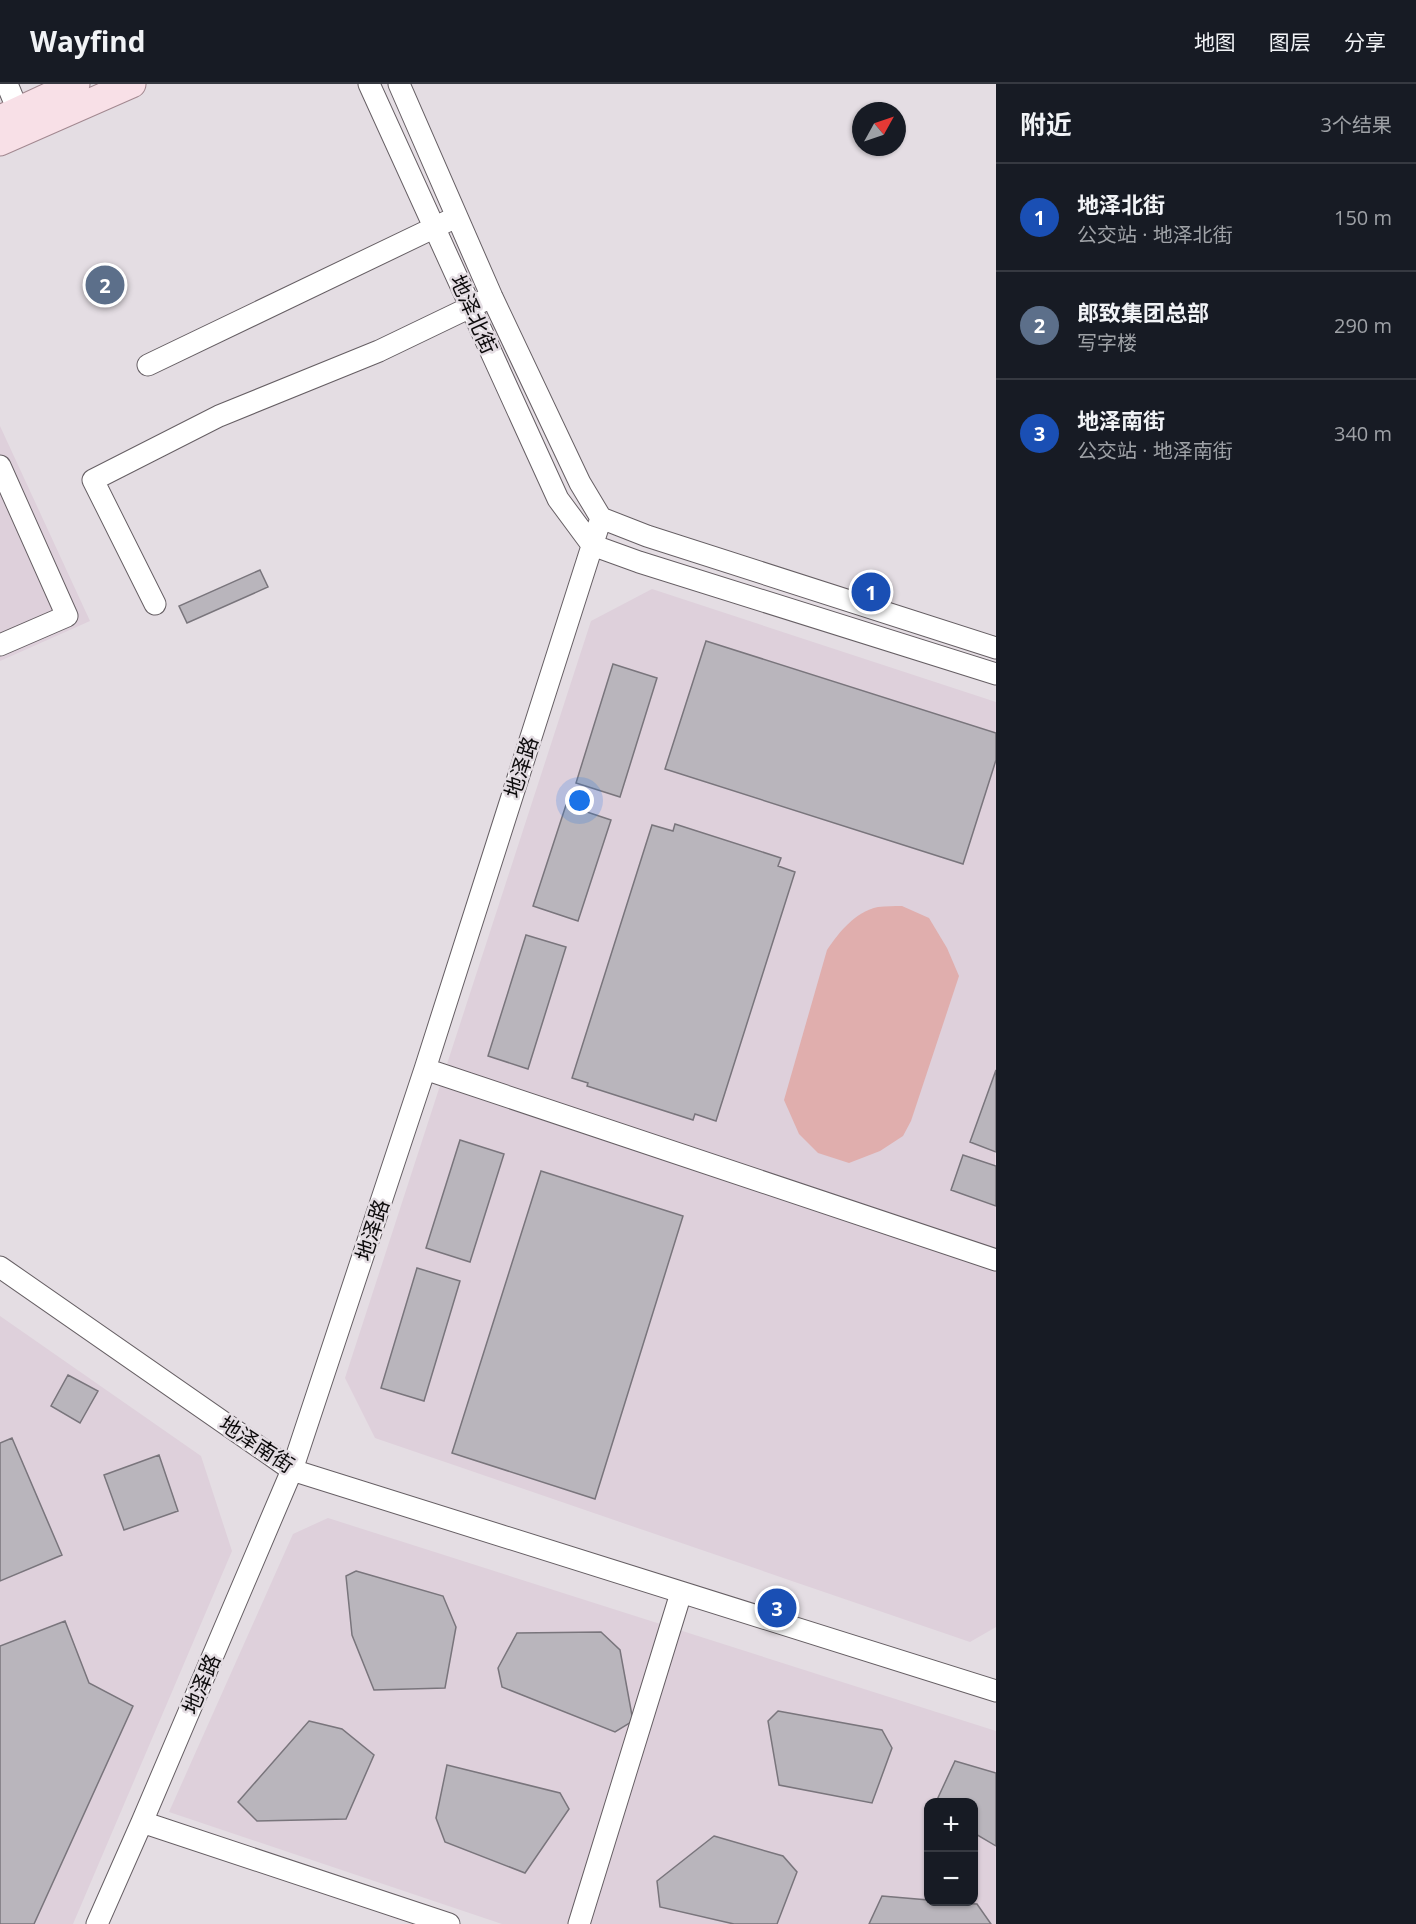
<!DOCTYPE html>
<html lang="zh">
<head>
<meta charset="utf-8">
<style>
	body { margin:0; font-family:"Open Sans","Noto Sans SC",sans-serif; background:#20242c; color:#f1f3f6 }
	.controls { position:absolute; right:18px; bottom:18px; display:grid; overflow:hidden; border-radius:12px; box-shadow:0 2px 4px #0004 }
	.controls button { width:54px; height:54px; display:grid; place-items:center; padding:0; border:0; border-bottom:2px solid #363941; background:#171b24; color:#f1f3f6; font:30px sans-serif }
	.compass { position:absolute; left:852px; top:18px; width:54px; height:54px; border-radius:50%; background:#171b24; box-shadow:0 2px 4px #0004; rotate:50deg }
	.you { position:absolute; left:580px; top:717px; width:21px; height:21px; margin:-15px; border:4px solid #fff; border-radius:50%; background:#1a73e8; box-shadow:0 0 0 9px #1a73e833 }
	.badge { display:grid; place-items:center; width:39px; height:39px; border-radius:50%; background:#1a73e8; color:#fff; font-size:20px; font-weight:700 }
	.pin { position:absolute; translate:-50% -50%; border:3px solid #fff; box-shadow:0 2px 6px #0006 }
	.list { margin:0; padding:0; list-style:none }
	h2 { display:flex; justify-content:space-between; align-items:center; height:78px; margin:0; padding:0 24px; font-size:26px }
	h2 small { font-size:20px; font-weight:400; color:#9ea1a6 }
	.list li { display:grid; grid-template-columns:39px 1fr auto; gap:18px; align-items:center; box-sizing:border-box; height:108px; padding:0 24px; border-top:2px solid #363941 }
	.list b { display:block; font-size:22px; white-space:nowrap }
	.list p { margin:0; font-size:20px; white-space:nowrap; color:#9ea1a6 }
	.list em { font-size:20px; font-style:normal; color:#9ea1a6 }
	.map { position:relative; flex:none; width:996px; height:1840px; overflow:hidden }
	header { display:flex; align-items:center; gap:36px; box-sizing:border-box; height:84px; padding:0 30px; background:#171b24; border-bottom:2px solid #363941 }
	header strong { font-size:28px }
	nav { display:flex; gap:33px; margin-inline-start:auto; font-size:21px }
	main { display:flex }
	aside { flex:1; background:#171b24 }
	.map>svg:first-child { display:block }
</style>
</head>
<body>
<header>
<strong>Wayfind</strong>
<nav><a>地图</a><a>图层</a><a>分享</a></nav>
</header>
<main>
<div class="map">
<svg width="996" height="1840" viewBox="0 0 996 1840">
	<rect width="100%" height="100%" fill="#e4dde3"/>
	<path fill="#ded0db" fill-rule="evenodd" d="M0,342L90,537L0,577Z
		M652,505L996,618V1543L970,1558L375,1354L345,1294L591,537Z
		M0,1232L201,1372L232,1467L73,1840H0Z
		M328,1434L996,1647V1840H502L169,1728L293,1450ZM928,1718H974V1818H928Z"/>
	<path fill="#e0aead" d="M902,822L929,834L947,864L959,892L911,1037L903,1052L880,1067L849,1079L818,1069L799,1050L784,1016L827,866C839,848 855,828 878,823C886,822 894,822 902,822Z"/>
	<path fill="#b9b5bc" stroke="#79757c" stroke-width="1.5" d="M260,486L268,503L187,539L179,522Z
		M706,557L996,649V676L963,780L665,685Z
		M613,580L657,594L620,713L576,699Z
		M566,721L611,736L578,837L533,822Z
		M675,740L781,774L778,782L795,788L716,1037L695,1030L693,1036L587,1002L588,999L572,994L652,741L673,747Z
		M526,851L566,863L528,985L488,972Z
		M996,986V1068L970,1058Z
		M460,1056L504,1070L470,1178L426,1164Z
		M963,1071L996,1082V1122L951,1106Z
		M541,1087L683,1132L595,1415L452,1369Z
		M417,1184L460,1197L424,1317L381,1304Z
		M68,1291L98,1307L80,1339L51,1322Z
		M12,1354L62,1471L0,1497V1359Z
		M159,1371L178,1427L124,1446L104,1391Z
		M356,1487L443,1512L456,1543L445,1604L374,1606L352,1551L346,1492Z
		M65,1537L89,1599L133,1622L34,1840H0V1562Z
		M601,1548L620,1566L633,1637L615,1648L502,1603L498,1584L517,1549Z
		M778,1627L882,1646L892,1664L872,1719L779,1701L768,1637Z
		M309,1637L342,1645L374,1671L346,1735L257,1737L238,1718Z
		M955,1677L996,1689V1762L974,1749V1718H936Z
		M447,1681L560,1709L569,1725L525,1789L445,1758L436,1734Z
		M714,1752L783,1772L797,1788L777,1840H734L660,1823L657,1797Z
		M882,1812L928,1816V1818L977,1820L991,1840H869Z"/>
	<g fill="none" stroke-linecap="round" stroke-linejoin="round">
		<defs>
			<path id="minor" d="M7,0L24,41
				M369,0L558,415L592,461L639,478L996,590
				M399,0L492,213L580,399L601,434L647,452L996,564
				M148,281L448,137
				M0,382L67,532L0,561
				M155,520L93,396L219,332L379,267L483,217
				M425,985L996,1176
				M0,1183L292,1386L996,1607
				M142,1738L449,1840
				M97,1840L142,1738L292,1386L425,985L601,434
				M579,1840L681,1509"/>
			<path id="major" d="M0,35L76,0
				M0,58L132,0"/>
		</defs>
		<use href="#minor" stroke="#665f64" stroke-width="23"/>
		<use href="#major" stroke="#a28890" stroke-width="29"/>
		<use href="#minor" stroke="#fff" stroke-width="21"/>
		<use href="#major" stroke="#f8e0e7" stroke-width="27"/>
	</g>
	<g text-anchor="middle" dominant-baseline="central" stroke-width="5" stroke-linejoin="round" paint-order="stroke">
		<g font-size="21" fill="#0d0b0c" stroke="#e4dde3">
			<text transform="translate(474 230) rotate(66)">地泽北街</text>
			<text transform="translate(521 683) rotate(-72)">地泽路</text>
			<text transform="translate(372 1146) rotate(-72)">地泽路</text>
			<text transform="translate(257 1360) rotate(33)">地泽南街</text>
			<text transform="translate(201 1600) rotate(-67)">地泽路</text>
		</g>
	</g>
</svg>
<div class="controls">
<button>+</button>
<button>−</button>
</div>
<svg class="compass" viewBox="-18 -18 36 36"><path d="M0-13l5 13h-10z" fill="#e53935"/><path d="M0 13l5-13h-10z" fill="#9ea1a6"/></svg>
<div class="you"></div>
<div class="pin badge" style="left:871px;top:508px;background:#1a4fb4">1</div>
<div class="pin badge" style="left:105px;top:201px;background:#5c6f8a">2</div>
<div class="pin badge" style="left:777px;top:1524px;background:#1a4fb4">3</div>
</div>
<aside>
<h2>附近<small>3个结果</small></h2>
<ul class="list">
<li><span class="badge" style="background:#1a4fb4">1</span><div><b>地泽北街</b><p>公交站 · 地泽北街</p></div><em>150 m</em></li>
<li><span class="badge" style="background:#5c6f8a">2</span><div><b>郎致集团总部</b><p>写字楼</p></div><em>290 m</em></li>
<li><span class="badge" style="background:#1a4fb4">3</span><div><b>地泽南街</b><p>公交站 · 地泽南街</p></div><em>340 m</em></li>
</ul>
</aside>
</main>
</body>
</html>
